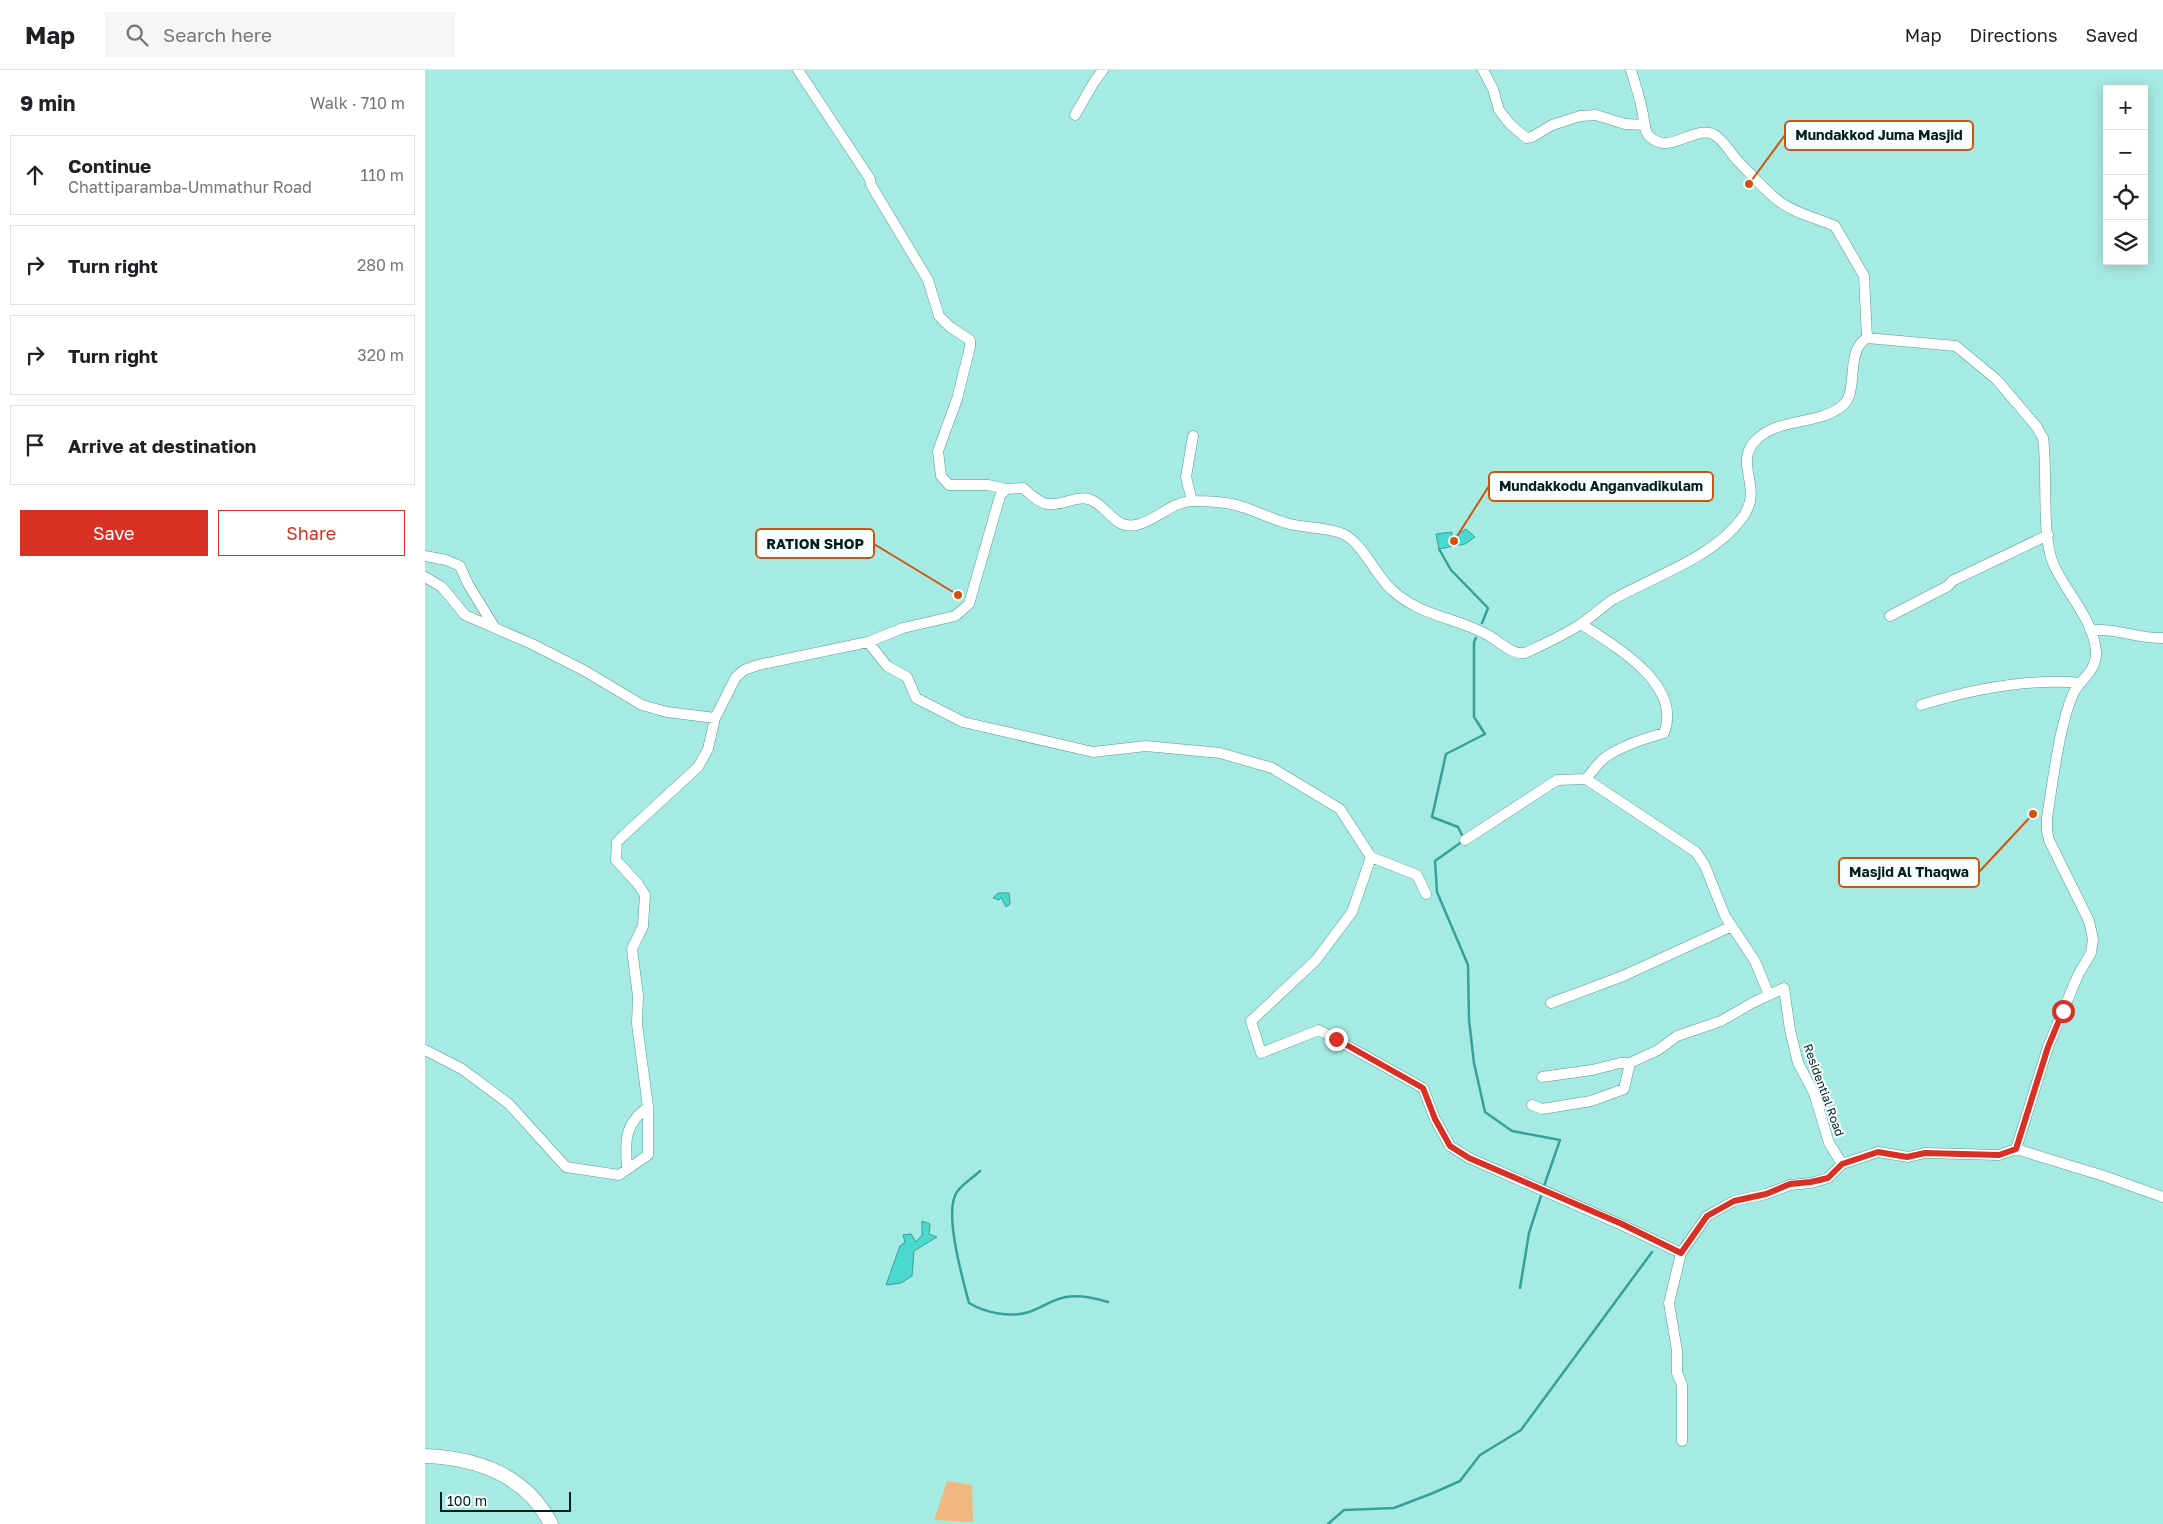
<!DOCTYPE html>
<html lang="en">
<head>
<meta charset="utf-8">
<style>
	body { margin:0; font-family:"Golos Text",sans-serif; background:#f6f6f6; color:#202124 }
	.controls { position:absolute; right:15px; top:15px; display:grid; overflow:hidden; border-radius:0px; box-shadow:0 2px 12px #0003 }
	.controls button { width:45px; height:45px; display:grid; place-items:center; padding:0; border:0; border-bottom:1px solid #e0e0e0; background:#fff; color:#202124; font:25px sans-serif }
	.scale { position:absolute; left:15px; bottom:12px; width:131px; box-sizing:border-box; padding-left:5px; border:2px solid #031f1c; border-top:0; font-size:14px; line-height:18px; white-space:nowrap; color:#031f1c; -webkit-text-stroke:4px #f7fefd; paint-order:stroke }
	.stop { position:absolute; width:15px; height:15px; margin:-11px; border:4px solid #d93025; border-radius:50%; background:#fff }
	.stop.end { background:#d93025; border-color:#fff; box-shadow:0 1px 5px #0008 }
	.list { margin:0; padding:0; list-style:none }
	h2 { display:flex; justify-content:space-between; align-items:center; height:65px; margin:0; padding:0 20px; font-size:21px }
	h2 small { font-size:16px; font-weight:400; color:#757577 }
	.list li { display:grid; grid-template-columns:32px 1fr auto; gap:15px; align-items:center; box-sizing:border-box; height:80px; margin:0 10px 10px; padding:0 10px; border:1px solid #e0e0e0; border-radius:0px }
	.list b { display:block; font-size:19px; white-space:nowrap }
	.list p { margin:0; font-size:16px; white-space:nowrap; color:#757577 }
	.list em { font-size:16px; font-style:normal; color:#757577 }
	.actions { display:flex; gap:10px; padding:15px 20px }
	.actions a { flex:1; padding:11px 0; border:1px solid #d93025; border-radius:0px; text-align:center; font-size:18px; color:#d93025 }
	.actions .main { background:#d93025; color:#fff }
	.icon { flex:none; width:28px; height:28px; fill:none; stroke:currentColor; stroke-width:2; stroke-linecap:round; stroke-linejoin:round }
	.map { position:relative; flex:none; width:1738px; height:1454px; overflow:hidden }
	header { display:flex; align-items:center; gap:30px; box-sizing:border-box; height:70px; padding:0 25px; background:#fff; border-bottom:1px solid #e0e0e0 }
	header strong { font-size:24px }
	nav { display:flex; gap:28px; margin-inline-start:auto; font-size:18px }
	.search { width:350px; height:45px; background:#f6f6f6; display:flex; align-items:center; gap:12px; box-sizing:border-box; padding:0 18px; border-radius:0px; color:#757577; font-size:19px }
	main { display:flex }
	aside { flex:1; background:#fff }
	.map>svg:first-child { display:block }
</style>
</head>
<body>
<header>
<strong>Map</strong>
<div class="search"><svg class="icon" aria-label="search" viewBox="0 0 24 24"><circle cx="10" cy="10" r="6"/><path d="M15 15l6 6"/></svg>Search here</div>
<nav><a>Map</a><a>Directions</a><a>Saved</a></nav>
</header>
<main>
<aside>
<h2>9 min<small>Walk · 710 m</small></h2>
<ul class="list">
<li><svg class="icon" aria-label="ahead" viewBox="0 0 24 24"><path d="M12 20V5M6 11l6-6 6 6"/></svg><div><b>Continue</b><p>Chattiparamba-Ummathur Road</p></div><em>110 m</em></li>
<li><svg class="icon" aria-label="right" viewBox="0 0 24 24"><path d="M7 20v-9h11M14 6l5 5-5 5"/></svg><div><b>Turn right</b></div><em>280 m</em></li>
<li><svg class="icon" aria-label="right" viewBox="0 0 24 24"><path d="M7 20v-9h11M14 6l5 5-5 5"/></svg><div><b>Turn right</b></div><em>320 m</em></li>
<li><svg class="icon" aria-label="arrive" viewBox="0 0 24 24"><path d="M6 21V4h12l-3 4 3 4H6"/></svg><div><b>Arrive at destination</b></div></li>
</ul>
<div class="actions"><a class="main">Save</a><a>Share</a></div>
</aside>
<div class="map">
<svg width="1738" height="1454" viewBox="0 0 1738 1454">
	<rect width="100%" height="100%" fill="#a6ebe3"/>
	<path fill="#eeb87f" d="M522,1411L547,1415L548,1452L509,1450Z"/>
	<path fill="#4ad9ce" stroke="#35a199" d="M1041,459L1050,467L1040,474L1014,479L1011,464L1027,462V468Z
		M573,823H584L585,834L581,837L576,827L574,830L568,828Z
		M497,1151L505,1154L504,1164L512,1167L489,1181L487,1206L476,1213L461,1215L475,1176L480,1172L478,1165L486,1164L491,1172L497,1165Z"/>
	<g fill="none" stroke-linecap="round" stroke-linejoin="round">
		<path stroke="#35a199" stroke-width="2.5" d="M1014,479L1026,500L1063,538L1057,553
			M1038,767L1033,757L1007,747L1021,684L1060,664L1049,647V572L1051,568
			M1038,771L1010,791L1012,822L1043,895L1044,950L1049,993L1060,1042L1087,1061L1135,1070L1119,1116
			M555,1101C548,1108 537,1114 532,1122C518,1141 538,1210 544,1233C561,1243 585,1248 604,1242C616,1238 628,1229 641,1227C654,1225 670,1228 683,1232
			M1095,1218L1104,1163L1116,1126
			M903,1454L919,1440L969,1438L1008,1423L1035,1411L1055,1385L1096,1360L1227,1182"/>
		<defs>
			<path id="street" d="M373,0L445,109L446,115L503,210L514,246L525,257L545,270V277L532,329L513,381L516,406L524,415H563L581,419
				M1058,0L1068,19L1074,40L1084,53L1101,68L1107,67L1127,55L1155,46L1171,45L1200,54L1220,55
				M1206,0C1211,17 1217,33 1219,51C1220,56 1220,62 1224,66C1243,86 1268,56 1288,64C1297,68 1305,82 1311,89C1325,103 1339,120 1355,132C1371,144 1392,148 1410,156L1439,206L1442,268L1531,276L1572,310L1611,356L1618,368C1623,403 1616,463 1628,493C1640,522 1669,549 1671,582C1672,601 1655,609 1648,624C1634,656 1628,712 1622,747V761L1624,770L1664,851L1668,869L1666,883L1653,905L1623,977L1591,1079
				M650,45L669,12L678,0
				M767,431L761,407L768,366
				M0,486L21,490L35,496L43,514L70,558
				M0,507L17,517L40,545L107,574L160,601L217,635L242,642L290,648L311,607L319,600L333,595L443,572L478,558L530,546L544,534L575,426L581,419L598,418C606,424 613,433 623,434C640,436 654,422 670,432C685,441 691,459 711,455C732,451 747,430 770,431C782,431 796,432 807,434C826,438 843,448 861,453C878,458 896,457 913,462C936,468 949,504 966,519C993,545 1028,547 1061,564C1073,570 1086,585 1100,583C1119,574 1140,565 1157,553C1168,546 1177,537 1187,530C1229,506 1288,488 1317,448C1340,418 1308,395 1330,371C1352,347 1392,356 1417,336C1435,322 1419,281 1442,268
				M1465,546L1523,516L1527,511L1623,465
				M1156,554C1190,576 1258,615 1239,663C1221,668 1191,678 1177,690C1171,696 1166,703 1161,709
				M1665,560C1692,558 1714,569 1738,568
				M443,572L462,596L482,607L491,628L538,652L668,682L721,676L795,683L847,698L915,739L946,787L927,842L891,890L826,951L836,983L894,960L998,1018L1010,1049L1025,1076L1044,1088L1197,1155L1256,1183L1282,1146L1309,1131L1341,1124L1365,1115L1386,1113L1403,1108L1417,1094L1453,1082L1483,1087L1500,1083L1574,1085L1591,1079L1679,1106L1738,1127
				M1496,635C1548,619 1602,608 1656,613
				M1040,770L1132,710L1161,709L1271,782L1280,796L1300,846L1330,891L1344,925
				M946,787L992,805L1001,824
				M1126,933L1198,906L1307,856
				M0,980L37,999L84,1034L141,1097L194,1105L223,1085V1037L212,954L213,926L207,879L218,856L220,825L213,814L191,790L192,772L199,765L273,697L283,679L290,648
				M1117,1007L1167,1000L1195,993H1205
				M1107,1035L1117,1039L1166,1031L1199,1019L1205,993L1233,980L1252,966L1296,951L1327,933L1359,918L1365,960L1373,993L1389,1023L1404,1073L1417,1094
				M202,1099C200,1071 199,1054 223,1037
				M1256,1183L1244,1233L1252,1281V1303L1257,1315V1371"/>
			<path id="secondary" d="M0,1386C52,1388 101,1405 126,1454"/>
		</defs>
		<use href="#street" stroke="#579a93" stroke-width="11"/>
		<use href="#secondary" stroke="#579a93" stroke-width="15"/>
		<use href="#street" stroke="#fff" stroke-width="10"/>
		<use href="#secondary" stroke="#fff" stroke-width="14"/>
	</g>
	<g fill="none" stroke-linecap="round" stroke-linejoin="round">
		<path stroke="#d93025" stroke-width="6" d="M911,969L998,1018L1010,1049L1025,1076L1044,1088L1197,1154L1256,1183L1282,1146L1309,1131L1341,1124L1365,1114L1386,1112L1403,1108L1417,1094L1453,1082L1482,1087L1500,1083L1574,1085L1591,1079L1623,977L1638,941"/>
	</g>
	<g text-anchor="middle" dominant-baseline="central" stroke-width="4" stroke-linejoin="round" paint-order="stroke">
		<g font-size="12" fill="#031f1c" stroke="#f7fefd">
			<text transform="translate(1399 1020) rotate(70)">Residential Road</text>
		</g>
	</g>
	<path fill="none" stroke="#d1530e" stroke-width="2" d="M1324 114L1360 65M1029 471L1064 416M533 525L449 474M1608 744L1554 802"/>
	<g fill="#d1530e" stroke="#f7fefd" stroke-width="2">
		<circle cx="1324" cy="114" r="5"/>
		<circle cx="1029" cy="471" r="5"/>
		<circle cx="533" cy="525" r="5"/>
		<circle cx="1608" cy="744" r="5"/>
	</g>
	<g fill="#f7fefd" stroke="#d1530e" stroke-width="2">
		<rect x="1360" y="51" width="188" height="29" rx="5"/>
		<rect x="1064" y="402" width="224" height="29" rx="5"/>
		<rect x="331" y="459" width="118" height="29" rx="5"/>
		<rect x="1414" y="788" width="140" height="29" rx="5"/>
	</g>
	<g font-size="14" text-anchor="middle" font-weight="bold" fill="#031f1c">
		<text x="1454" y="70">Mundakkod Juma Masjid</text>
		<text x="1176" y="421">Mundakkodu Anganvadikulam</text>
		<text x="390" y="479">RATION SHOP</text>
		<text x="1484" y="807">Masjid Al Thaqwa</text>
	</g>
</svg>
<div class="controls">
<button>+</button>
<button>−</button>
<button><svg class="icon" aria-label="locate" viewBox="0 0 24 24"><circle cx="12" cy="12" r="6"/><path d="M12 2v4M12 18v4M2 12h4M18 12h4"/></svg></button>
<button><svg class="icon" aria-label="layers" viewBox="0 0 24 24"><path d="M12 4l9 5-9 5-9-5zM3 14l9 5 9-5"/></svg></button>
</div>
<div class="scale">100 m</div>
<div class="stop" style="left:1638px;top:941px"></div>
<div class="stop end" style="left:911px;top:969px"></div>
</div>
</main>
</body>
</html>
